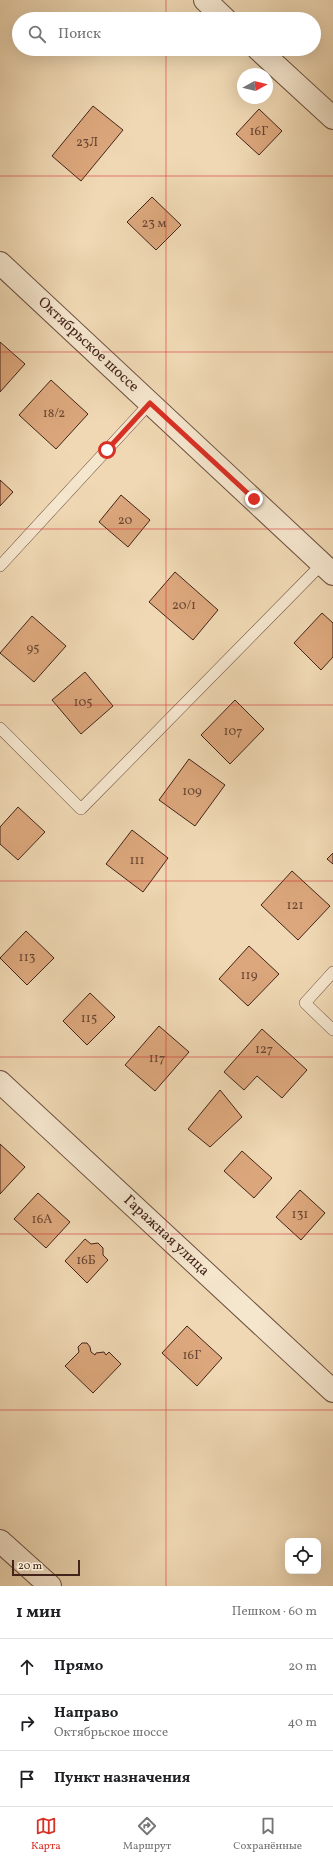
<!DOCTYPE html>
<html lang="ru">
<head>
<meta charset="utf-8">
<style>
	body { margin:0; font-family:Vollkorn,serif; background:#f6f6f6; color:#202124 }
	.controls { position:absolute; right:12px; bottom:12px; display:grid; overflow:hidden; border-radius:8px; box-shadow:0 4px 16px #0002 }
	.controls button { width:36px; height:36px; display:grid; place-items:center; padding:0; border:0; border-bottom:1px solid #e0e0e0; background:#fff; color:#202124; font:20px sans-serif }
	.compass { position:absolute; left:237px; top:68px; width:36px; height:36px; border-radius:50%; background:#fff; box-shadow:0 4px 16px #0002; rotate:82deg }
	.scale { position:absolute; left:12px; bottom:10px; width:68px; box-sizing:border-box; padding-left:4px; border:2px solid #42241a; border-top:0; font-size:11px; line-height:14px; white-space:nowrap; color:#42241a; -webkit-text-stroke:3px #f5e6ce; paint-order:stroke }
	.stop { position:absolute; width:12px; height:12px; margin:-9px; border:3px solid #d93025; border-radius:50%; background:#fff }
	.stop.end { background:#d93025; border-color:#fff; box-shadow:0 1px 4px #0008 }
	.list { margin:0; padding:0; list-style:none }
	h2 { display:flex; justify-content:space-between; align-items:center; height:52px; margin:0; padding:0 16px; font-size:17px }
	h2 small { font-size:13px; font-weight:400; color:#757577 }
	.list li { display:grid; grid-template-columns:26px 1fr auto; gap:12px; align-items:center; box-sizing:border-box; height:56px; padding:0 16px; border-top:1px solid #e0e0e0 }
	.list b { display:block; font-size:15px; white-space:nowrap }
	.list p { margin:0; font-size:13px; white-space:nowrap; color:#757577 }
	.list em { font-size:13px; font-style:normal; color:#757577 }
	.icon { flex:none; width:22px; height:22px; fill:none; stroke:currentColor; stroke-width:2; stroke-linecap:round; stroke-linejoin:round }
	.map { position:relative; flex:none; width:333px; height:1586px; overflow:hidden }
	.search { position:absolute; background:#fff; box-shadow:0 4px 16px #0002; left:12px; right:12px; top:12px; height:44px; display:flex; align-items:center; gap:10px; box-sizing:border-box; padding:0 14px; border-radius:22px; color:#757577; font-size:15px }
	.sheet { height:220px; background:#fff }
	nav { display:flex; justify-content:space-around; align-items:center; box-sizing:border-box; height:56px; border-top:1px solid #e0e0e0; background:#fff; font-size:11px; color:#757577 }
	nav a { display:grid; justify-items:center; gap:2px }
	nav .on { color:#d93025 }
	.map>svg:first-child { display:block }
</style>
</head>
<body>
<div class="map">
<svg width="333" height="1586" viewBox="0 0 333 1586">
	<rect width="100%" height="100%" fill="#efd8b3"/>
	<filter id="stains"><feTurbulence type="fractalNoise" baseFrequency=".005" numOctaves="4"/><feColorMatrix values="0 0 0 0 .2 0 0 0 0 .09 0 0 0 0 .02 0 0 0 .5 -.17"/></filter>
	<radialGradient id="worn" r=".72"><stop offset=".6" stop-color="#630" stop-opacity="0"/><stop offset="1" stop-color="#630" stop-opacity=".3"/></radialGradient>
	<path fill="#dca77c" stroke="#42241a" d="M93,106L123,130L81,181L52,156Z
		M259,109L282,131L259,155L236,134Z
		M152,197L181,225L156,250L127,222Z
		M0,342L25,364L0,392Z
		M51,380L88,414L56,449L19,415Z
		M0,480L13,492L0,506Z
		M121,495L150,520L128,547L99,522Z
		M175,572L218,610L193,640L149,602Z
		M322,613L333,623V657L321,670L294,643Z
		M32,616L66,646L34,682L0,653Z
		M85,672L113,706L81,734L52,700Z
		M235,700L264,729L230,764L201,735Z
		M189,759L225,785L195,826L159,800Z
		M18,807L45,832L18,860L0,844V827Z
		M132,830L168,858L143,892L106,864Z
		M333,853V864L327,859Z
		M292,871L330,906L298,940L261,905Z
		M26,931L54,958L27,985L0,958Z
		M249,946L279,974L248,1006L219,979Z
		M90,993L115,1017L87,1045L63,1021Z
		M159,1026L189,1052L155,1091L125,1065Z
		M262,1029L307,1070L282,1098L257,1076L244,1090L224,1072Z
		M220,1090L242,1117L210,1147L188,1129Z
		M0,1144L25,1167L0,1194Z
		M242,1151L272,1178L254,1198L224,1171Z
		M300,1190L325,1213L301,1240L276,1217Z
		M38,1193L70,1222L46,1248L14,1219Z
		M85,1239L91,1244L98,1243L103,1248V1255L108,1260L87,1283L65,1261Z
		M187,1326L222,1358L197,1386L162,1353Z
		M82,1343H87L90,1347L91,1352L95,1355L96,1353L104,1352L106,1355L109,1352L121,1364L93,1393L65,1366L79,1352L78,1347Z"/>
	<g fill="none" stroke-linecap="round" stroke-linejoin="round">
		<defs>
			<path id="service" d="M0,566L150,403
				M0,728L81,809L322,564
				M333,972L305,1003L333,1030"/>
			<path id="minor" d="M205,0L225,19
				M258,49L333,118
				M0,263L333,574
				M0,1082L333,1391
				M0,1541L50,1586"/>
		</defs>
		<use href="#service" stroke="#6d5140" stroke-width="12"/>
		<use href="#minor" stroke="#6d5140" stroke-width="24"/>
		<use href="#service" stroke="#f5e6ce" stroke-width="11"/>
		<use href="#minor" stroke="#f5e6ce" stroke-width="22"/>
	</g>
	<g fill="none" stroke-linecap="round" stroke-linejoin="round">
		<path stroke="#d93025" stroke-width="5" d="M107,450L150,403L254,499"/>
	</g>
	<path fill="none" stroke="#d62828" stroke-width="1" stroke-opacity="0.55" d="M166,0V19M166,49V1586M0,176H333M0,352H333M0,529H333M0,705H333M0,881H333M0,1057H333M0,1234H333M0,1410H333"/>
	<g text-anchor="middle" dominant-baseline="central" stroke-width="3" stroke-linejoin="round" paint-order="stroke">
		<g font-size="13" fill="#684532">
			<text x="259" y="132">16Г</text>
			<text x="87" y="143">23Л</text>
			<text x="154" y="224">23 м</text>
			<text x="54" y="414">18/2</text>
			<text x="125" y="521">20</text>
			<text x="184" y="606">20/1</text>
			<text x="33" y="649">95</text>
			<text x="83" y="703">105</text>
			<text x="233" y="732">107</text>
			<text x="192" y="792">109</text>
			<text x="137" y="861">111</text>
			<text x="295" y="906">121</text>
			<text x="27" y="958">113</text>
			<text x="249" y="976">119</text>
			<text x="89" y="1019">115</text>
			<text x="264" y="1050">127</text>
			<text x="157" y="1059">117</text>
			<text x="300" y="1215">131</text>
			<text x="42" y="1220">16А</text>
			<text x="86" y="1261">16Б</text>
			<text x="192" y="1356">16Г</text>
		</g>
		<g font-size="15" fill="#42241a" stroke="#f5e6ce">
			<text transform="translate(88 345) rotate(43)">Октябрьское шоссе</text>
			<text transform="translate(166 1236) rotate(43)">Гаражная улица</text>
		</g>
	</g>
	<rect width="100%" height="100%" filter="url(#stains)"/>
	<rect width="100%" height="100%" fill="url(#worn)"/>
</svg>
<div class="controls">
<button><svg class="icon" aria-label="locate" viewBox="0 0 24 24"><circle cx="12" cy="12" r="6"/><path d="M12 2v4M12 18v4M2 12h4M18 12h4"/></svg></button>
</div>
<svg class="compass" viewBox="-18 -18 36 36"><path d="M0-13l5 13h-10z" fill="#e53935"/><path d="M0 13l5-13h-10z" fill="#757577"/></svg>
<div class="scale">20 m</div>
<div class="stop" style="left:107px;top:450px"></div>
<div class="stop end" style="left:254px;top:499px"></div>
<div class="search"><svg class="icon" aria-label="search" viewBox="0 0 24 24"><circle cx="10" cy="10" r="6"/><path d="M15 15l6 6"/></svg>Поиск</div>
</div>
<section class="sheet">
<h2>1 мин<small>Пешком · 60 m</small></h2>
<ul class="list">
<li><svg class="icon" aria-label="ahead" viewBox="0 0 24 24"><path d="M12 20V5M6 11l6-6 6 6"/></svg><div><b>Прямо</b></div><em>20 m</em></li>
<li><svg class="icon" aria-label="right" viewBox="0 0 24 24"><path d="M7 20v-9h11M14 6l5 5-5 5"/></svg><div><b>Направо</b><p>Октябрьское шоссе</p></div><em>40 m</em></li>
<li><svg class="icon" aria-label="arrive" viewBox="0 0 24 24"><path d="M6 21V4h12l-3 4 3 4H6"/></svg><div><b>Пункт назначения</b></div></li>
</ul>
</section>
<nav>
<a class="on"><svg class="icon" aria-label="map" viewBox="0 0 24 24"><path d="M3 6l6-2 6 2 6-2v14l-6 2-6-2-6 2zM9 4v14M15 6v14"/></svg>Карта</a>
<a><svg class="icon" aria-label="directions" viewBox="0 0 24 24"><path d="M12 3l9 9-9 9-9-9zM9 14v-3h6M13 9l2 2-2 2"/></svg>Маршрут</a>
<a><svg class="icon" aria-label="saved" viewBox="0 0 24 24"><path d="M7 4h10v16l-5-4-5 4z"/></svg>Сохранённые</a>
</nav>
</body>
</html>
